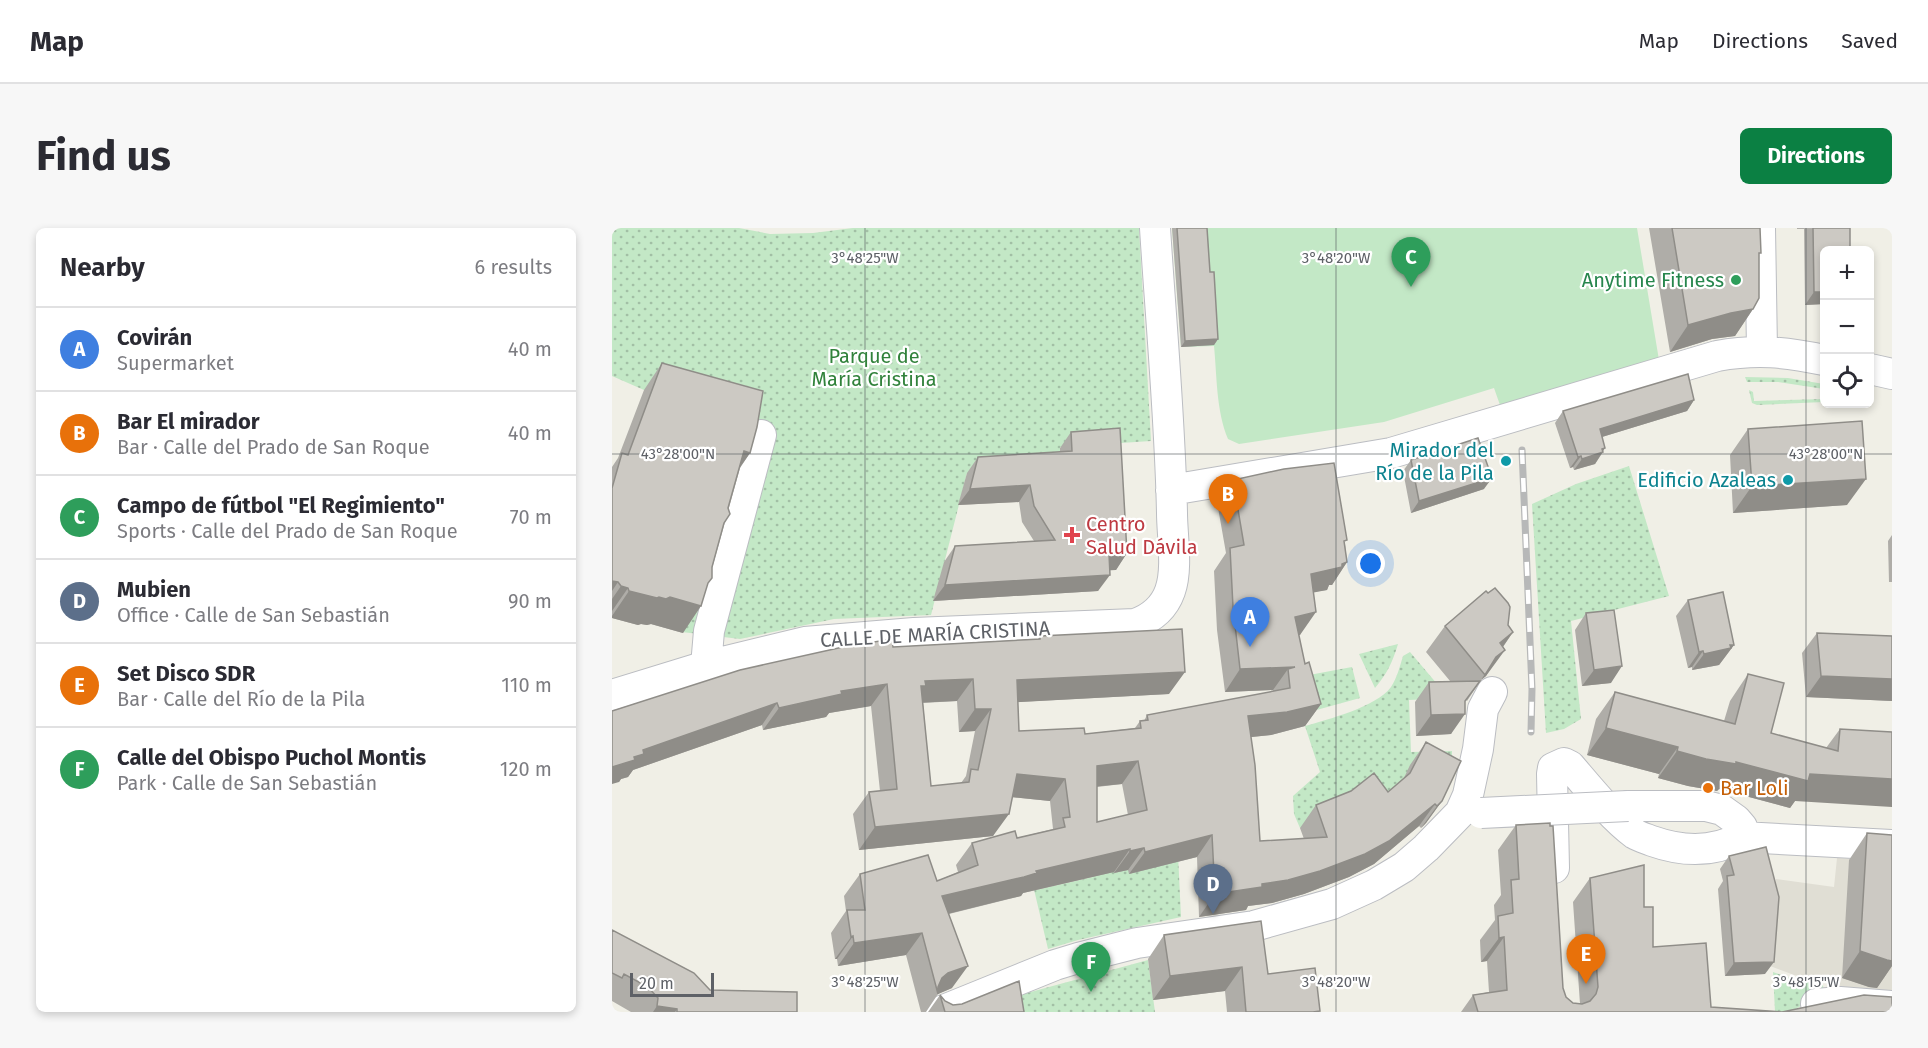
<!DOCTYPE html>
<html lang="en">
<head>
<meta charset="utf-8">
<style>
	body { margin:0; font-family:"Fira Sans",sans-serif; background:#f7f7f7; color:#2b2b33 }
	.controls { position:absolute; right:18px; top:18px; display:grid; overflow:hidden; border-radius:9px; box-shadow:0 3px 9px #0003 }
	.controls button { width:54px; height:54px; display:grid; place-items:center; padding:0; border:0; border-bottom:2px solid #e1e1e2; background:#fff; color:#2b2b33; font:30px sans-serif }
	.scale { position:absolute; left:18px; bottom:15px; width:84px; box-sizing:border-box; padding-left:6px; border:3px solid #5e6167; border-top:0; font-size:16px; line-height:21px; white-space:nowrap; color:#5e6167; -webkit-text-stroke:4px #fff; paint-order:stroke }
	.you { position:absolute; left:759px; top:336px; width:21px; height:21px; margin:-15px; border:4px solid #fff; border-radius:50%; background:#1a73e8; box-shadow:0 0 0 9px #1a73e833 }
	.badge { display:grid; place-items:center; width:39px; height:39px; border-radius:50%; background:#0b8043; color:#fff; font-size:20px; font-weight:700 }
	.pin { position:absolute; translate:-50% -50px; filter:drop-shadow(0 2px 3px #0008) }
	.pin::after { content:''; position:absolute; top:32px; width:21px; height:18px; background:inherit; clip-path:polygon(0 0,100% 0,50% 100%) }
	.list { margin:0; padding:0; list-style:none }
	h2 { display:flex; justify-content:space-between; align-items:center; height:78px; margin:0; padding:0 24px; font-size:26px }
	h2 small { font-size:20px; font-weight:400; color:#7c7c81 }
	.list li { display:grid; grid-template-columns:39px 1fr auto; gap:18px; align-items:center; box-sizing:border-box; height:84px; padding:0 24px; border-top:2px solid #e1e1e2 }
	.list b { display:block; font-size:22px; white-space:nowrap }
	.list p { margin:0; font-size:20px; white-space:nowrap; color:#7c7c81 }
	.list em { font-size:20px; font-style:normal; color:#7c7c81 }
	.icon { flex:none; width:33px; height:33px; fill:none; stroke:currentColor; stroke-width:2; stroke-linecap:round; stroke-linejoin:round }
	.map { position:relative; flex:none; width:1280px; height:784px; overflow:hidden; border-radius:9px }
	header { display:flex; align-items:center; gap:36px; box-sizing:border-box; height:84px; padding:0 30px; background:#fff; border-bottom:2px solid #e1e1e2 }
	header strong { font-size:28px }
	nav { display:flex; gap:33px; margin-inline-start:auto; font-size:21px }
	.intro { display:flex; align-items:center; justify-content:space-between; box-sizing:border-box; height:144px; padding:0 36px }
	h1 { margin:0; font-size:42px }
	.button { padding:15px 27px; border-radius:9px; background:#0b8043; color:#fff; font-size:21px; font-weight:700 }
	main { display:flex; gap:36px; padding:0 36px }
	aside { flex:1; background:#fff; border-radius:9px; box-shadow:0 3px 9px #0003 }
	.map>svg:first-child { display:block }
</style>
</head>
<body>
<header>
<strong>Map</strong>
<nav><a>Map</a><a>Directions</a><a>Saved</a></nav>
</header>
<div class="intro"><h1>Find us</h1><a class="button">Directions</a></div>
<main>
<aside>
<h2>Nearby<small>6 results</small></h2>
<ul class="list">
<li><span class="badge" style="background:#3f7fe0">A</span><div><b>Covirán</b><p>Supermarket</p></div><em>40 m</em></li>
<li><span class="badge" style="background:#e8710a">B</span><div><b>Bar El mirador</b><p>Bar · Calle del Prado de San Roque</p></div><em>40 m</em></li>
<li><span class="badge" style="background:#2e9e5b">C</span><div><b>Campo de fútbol &quot;El Regimiento&quot;</b><p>Sports · Calle del Prado de San Roque</p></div><em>70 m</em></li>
<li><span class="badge" style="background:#5c6f8a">D</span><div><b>Mubien</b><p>Office · Calle de San Sebastián</p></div><em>90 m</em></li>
<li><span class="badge" style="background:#e8710a">E</span><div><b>Set Disco SDR</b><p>Bar · Calle del Río de la Pila</p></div><em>110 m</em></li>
<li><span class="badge" style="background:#2e9e5b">F</span><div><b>Calle del Obispo Puchol Montis</b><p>Park · Calle de San Sebastián</p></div><em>120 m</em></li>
</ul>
</aside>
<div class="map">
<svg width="1280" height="784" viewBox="0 0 1280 784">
	<defs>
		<pattern id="green-dots" width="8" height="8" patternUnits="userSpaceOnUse" patternTransform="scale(1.5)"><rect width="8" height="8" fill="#c3e8c6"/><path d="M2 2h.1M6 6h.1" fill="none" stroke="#a2bfa5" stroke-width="1.8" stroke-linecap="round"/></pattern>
	</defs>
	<rect width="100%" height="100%" fill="#f0efe6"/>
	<path fill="#e0ded4" d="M1225,630L1280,633V766L1215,760L1214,752L1182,747L1158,738L1164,651L1222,659Z"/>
	<path fill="url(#green-dots)" d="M0,0H127L158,6L201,5L241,0H527L539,213L448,219L449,239L355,245L319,387L222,391L128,411L70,404L77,381L32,162L0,148Z
		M1133,149L1176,150L1212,156V161L1166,154H1135Z
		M1137,162L1141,164L1142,173L1212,171V174L1145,177L1140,175Z
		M1017,238L1057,368L959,393L969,491L952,501L934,505L920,276L964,256Z
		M786,416C781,433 775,446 763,460L747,426Z
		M798,424L837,470L797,472L799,524L840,523V531L786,563L688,600L682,586L681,568L708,544L693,498C717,491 764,479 779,459C785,450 788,438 791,428Z
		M740,439L748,470L690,486L681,450Z
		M564,584L569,689L466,712L436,721L412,619L424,662L481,649L475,620Z
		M536,732L543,784H391L389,772Z
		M1161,744L1178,750L1211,757L1212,772L1198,773L1178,784H1163Z"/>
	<path fill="#c3e8c6" d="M560,0H1025L1047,132L888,177L882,160L772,194L627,216L616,211C604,182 605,148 602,118L569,119Z"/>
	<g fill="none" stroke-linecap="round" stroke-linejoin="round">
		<defs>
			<path id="street" d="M1148,0L1150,122
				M1258,141L1280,146
				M559,262L779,225L1105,128C1145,121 1173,124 1212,132
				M94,438L97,403L149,207
				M0,467L94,438L193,414L302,405L523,396C540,390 552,380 558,363C566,341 560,307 560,285C558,190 549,95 543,0
				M1016,578H1094L1110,582L1124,592L1130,599V609
				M1130,609L1280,617
				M942,640L940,546L941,540L952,535L958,538C976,559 1001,590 1023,606C1028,609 1035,611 1040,613C1071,624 1101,625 1130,609
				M1204,776L1228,774L1280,778
				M327,784L443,737L466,730L525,715L642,698L720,676L762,657L792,639L814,620L848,585L856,567L866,521L871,481L880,464"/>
		</defs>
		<use href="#street" stroke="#bbbdc2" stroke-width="32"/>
		<use href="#street" stroke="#fff" stroke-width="30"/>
		<defs>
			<path id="rail" d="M910,222L920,461L919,504"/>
		</defs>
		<use href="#rail" stroke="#b7b8b8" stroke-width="7"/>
		<use href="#rail" stroke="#fff" stroke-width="4.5" stroke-dasharray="14" stroke-linecap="butt"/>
		<defs>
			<path id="street-bridge" d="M869,585L1016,578"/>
		</defs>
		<use href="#street-bridge" stroke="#bbbdc2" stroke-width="32" stroke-linecap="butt"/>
		<use href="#street-bridge" stroke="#fff" stroke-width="30"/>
	</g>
	<path fill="#afada8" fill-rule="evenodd" d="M560,0H595L598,44L606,111L602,117L569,119Z
		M1037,0H1148L1141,81L1123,108L1100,111L1058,124Z
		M1185,0H1238L1212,76L1193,77L1192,1H1185Z
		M50,135L138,225L128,240L96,355L71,405L39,396L35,397L29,396L26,397L0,390V239L6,230L32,162Z
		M1082,172L1075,183L990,209L991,224L983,236L962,242L961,239L958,240L943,195L951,183Z
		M1136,201L1235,277L1121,285L1118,227Z
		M459,204L515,325L504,342H497L486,363L321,373L332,334L343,318L422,313L410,294L407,274L346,277L355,245L366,229L448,224V220Z
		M799,232L872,261L799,285L791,243Z
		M621,252L733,316L735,334L720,357H717L715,362L701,364L688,407H687L693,436L709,476L693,498L659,507L639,509L648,613L692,611L688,600L704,577L776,564L791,552L798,537L814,514L830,573L814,595L809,600L807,598L762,636L737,649L692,666L660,675L636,678L634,682L587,689L585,629L517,646L516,642L502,645V644L411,665L409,668L337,686L340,760L326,766L314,784H309L294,727L226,738L225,731H223L219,705L234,683L232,668L248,646L325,653L346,644L344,637L360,615L405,610L441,601L438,573L400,569L381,608L247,622L241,586L257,564L268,563L259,478L217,485L214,489L151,502L150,497L21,542L16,549L9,551L7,554L0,483L281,419L426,411L428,408L557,466L406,474L407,503L473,506L523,500L528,493H532L535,487L660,464L661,462L613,464L605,402L602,343L614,325L605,274ZM345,473L347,504L363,503L354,548L349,555L319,558L311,475ZM510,556L516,587L485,594V559Z
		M1280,307V354H1277L1276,313Z
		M1076,372L1122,417L1107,437L1080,442V439L1076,440L1064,388Z
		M974,385L999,455L970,458L963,402Z
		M896,397L901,404L891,419L874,448L869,452L855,473L854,472L853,474L839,506L804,508L803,474L817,454L838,453L814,424L833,398Z
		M1205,405L1280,408V473L1194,469L1190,425Z
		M1136,446L1159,505L1214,520L1228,501L1280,504L1183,573L1178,580L1107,561L1105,563L1076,558L1046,550L1047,546L975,527L984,491L1003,464L1112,493L1118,473Z
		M904,597L951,760L954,769L961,775L968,776L961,674L978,650L1032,679L1041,719L1099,779L1170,784H1280H849L861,767L877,764L875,733L869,734L868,712L883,692L882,677L889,667L886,622Z
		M1255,605L1280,607V738L1265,760L1257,759L1230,750L1237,632Z
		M1117,628L1153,746L1113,748L1106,661L1111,653L1108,641Z
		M0,702L98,762L185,784H19L0,773Z
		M552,707L656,746L708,783L707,784H615L613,763L541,772L536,731Z
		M328,767L333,773L341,777L412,784H316Z"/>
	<path fill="#8f8d88" d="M1202,64H1212V76L1193,77Z
		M1141,81L1123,108L1100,111L1058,124L1076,97L1119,85Z
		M606,111L602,117L569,119L573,113Z
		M1082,172L1075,183L980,212L988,201Z
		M993,220L983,236L962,242L970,231Z
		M132,223L138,225L119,252Z
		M969,228L961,239L958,240L966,229Z
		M880,250L872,261L799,285L807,273Z
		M1254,251L1235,277L1121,285L1140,258Z
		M418,257L407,274L346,277L358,261Z
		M515,325L504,342L485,343L497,326Z
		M735,334L720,357H717L715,362L683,368L699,346Z
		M498,347L486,363L321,373L333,357Z
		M0,353L6,354L0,363Z
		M9,358L16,360L0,383V371Z
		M17,363L47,369H58L89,378L71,405L39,396L35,397L29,396L26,397L0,390V388Z
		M704,384L688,407L667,411L683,389Z
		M901,404L883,430L888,415Z
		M1118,417H1122L1107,437L1080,442L1092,426Z
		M893,422L874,448L869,452L884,429Z
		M1091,423L1080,439L1076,440L1087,424Z
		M1010,438L999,455L970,458L982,442Z
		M683,439L676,441L661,462L613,464L628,441Z
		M573,444L557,466L389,475L405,452Z
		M1209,448L1280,451V473L1194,469Z
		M361,451L345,473L301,475L293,481L313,453Z
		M275,456L259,478L217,485L214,489L151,502L167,480L229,463Z
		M165,475L150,497L21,542L16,549L9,551L7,554L0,556V539L22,529L31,522Z
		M709,476L693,498L659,507L620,511L636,488Z
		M363,481H379L363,503L347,504Z
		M844,486H853L839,506L804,508L819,487Z
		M994,500L1066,519L1047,546L975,527Z
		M1065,523L1124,534L1198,546L1280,551V579L1183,573L1178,580L1107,561L1105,563L1076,558L1046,550Z
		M526,533L510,556L469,560L485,538Z
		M405,546L453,551L438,573L389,568Z
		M830,573L814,595L809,600L825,578Z
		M823,576L807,598L762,636L737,649L692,666L660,675L636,678L634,682L587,689L603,666L650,656Z
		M397,586L381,608L247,622L263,599Z
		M600,607L585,629L517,646L533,624Z
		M532,620L516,642L502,645L518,623Z
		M518,621L502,644L411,665L409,668L396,671L315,691L330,668L424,643Z
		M310,705L294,727L226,738L242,715Z
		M241,708L225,731H223L239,709Z
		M892,709L875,733L869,734L887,710Z
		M1248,723L1280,733V738L1265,760L1257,759L1230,750Z
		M1162,734L1153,746L1113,748L1122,735Z
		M356,738L340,760L326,766L324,758L330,750L336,745Z
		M630,739L613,763L541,772L558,748Z
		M45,778L65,781L63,784H41Z"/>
	<path fill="#ccc9c3" stroke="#8f8d88" stroke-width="1.5" fill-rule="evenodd" d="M565,0H595L598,44H602L606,111L573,113Z
		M1060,0H1148L1149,25H1147V70L1141,81L1119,85L1076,97Z
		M1201,0H1238V22H1212V64H1202Z
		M50,135L151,163L145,199L138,225L132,223L116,280L118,286L112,295L100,339V350L96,355L89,378L58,369L54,371L47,369L45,370L17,363L16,360L9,358L6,354L0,353V260L10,225L16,227Z
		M1076,146L1082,172L988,201L993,220L990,221L991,224L970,231L969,228L966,229L951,183Z
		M1250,193L1254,251L1140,258L1136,201Z
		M508,200L515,325L497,326L498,347L333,357L343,318L443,312L422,278L418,257L358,261L366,229L460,223L459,204Z
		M866,210L880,250L807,273L799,232Z
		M722,235L735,312L732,313L735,334L730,336V339L699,346L704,384L683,389L693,436L697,434L709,476L675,484L636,488L643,537L648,613L715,609L704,577L739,563L762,545L776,564L798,545L814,514L849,533L830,573L825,578L823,576L777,613L753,626L708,643L676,652L650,656V659L603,666L600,607L533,624L532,620L518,623V621L424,643L425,645L412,649L330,668L356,738L336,745L330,750L326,759V766L310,705L242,715L241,708L239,709L235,682H253L248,646L316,627L325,653L366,637L360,615L403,603L405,610L453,599L451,590L458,589L453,551L405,546L397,586L263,599L257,564L285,561L275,456L229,463L230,466L167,480L165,475L31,522L32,526L22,529L23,532L0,539V483L128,442L231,419L280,411L281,419L428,411V408L570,401L573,444L405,452L407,503L472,500L473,506L529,500L528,493L536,492L535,487L678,460L676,441L683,439L628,441L621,379L618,320L632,317L621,252L672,241ZM361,451L363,481H379L366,542L359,541L357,554L319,558L309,458H314L313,453ZM526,533L535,582L485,594V538Z
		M883,360L896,375L898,379L896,397L901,404L888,415L893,422L884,429L873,447L833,398L874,363L876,365Z
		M1111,364L1122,417H1118L1119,420L1092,426L1091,423L1087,424L1076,372Z
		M1002,382L1010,438L982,442L974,385Z
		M1205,405L1280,408V451L1209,448Z
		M1136,446L1172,455L1159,505L1226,523L1228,501L1280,504V551L1198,546L1196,553L1124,534V536L1094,531L1065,523L1066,519L994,500L1003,464L1123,496Z
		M868,453L853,473V486L819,487L817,454Z
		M938,595V598H941L951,760L954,769L961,775L970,776L978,773L984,766L986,759L978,650L1032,637V679H1041V719L1094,715L1099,779L1170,784L1252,767L1280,769V784H866L861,767L895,762L892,709L887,710L886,688L901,685L899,652L907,651L904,597Z
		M1255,605L1280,607V733L1275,732L1248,723Z
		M1154,619L1167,669L1162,734L1122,735L1115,648L1122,647L1117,628Z
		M649,693L656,746L703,740L708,783L701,784H634L630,739L558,748L552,707Z
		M0,702L82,745L98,762L185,764V784H65V781L45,778L46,770L36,759L12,746L10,750L0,745Z
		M407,753L412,784H333L328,767L333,773L341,777L350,776Z"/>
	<path fill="none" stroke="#5e6167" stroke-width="1.5" stroke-opacity="0.45" d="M253,0V784M724,0V784M1194,0V784M0,226H1280"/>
	<circle fill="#2e9e5b" stroke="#fff" stroke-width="2" cx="1124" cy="52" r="6"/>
	<g fill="#0f9aa8" stroke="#fff" stroke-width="2">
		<circle cx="894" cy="233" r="6"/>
		<circle cx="1176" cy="252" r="6"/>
	</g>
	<path fill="#e0444e" stroke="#fff" stroke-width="2" d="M457 298h6v6h6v6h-6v6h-6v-6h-6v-6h6z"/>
	<circle fill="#e8710a" stroke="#fff" stroke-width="2" cx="1096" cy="560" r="6"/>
	<g text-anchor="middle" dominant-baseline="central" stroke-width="4.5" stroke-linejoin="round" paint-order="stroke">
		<g font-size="20" fill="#27864d" stroke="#fff" text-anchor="end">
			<text x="1112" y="52">Anytime Fitness</text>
		</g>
		<g font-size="20" fill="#31823b" stroke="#fff">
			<text x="262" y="128">Parque de<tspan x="262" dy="23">María Cristina</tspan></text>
		</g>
		<g font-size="20" fill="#0d838f" stroke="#fff" text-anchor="end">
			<text x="882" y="222">Mirador del<tspan x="882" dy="23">Río de la Pila</tspan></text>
			<text x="1164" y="252">Edificio Azaleas</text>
		</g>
		<g font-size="20" fill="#be3a42" stroke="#fff" text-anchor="start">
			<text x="474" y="296">Centro<tspan x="474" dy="23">Salud Dávila</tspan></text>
		</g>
		<g font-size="20" fill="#5e6167" stroke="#fff">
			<text transform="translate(323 406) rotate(-3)">CALLE DE MARÍA CRISTINA</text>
		</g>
		<g font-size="20" fill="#c56008" stroke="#fff" text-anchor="start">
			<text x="1108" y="560">Bar Loli</text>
		</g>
	</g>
	<g font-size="15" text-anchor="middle" fill="#5e6167" stroke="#fff" stroke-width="4.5" stroke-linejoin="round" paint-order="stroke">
		<text x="253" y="35">3°48'25"W</text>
		<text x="724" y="35">3°48'20"W</text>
		<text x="66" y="231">43°28'00"N</text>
		<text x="1214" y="231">43°28'00"N</text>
		<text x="253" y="759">3°48'25"W</text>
		<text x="724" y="759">3°48'20"W</text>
		<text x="1194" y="759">3°48'15"W</text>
	</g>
</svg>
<div class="controls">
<button>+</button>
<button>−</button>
<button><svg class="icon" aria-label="locate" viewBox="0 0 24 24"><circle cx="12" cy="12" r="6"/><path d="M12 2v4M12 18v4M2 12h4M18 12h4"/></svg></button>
</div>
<div class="scale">20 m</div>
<div class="you"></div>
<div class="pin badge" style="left:638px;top:419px;background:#3f7fe0">A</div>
<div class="pin badge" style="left:616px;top:296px;background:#e8710a">B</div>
<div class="pin badge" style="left:799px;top:59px;background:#2e9e5b">C</div>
<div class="pin badge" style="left:601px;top:686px;background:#5c6f8a">D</div>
<div class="pin badge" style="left:974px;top:756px;background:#e8710a">E</div>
<div class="pin badge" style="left:479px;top:764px;background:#2e9e5b">F</div>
</div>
</main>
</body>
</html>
